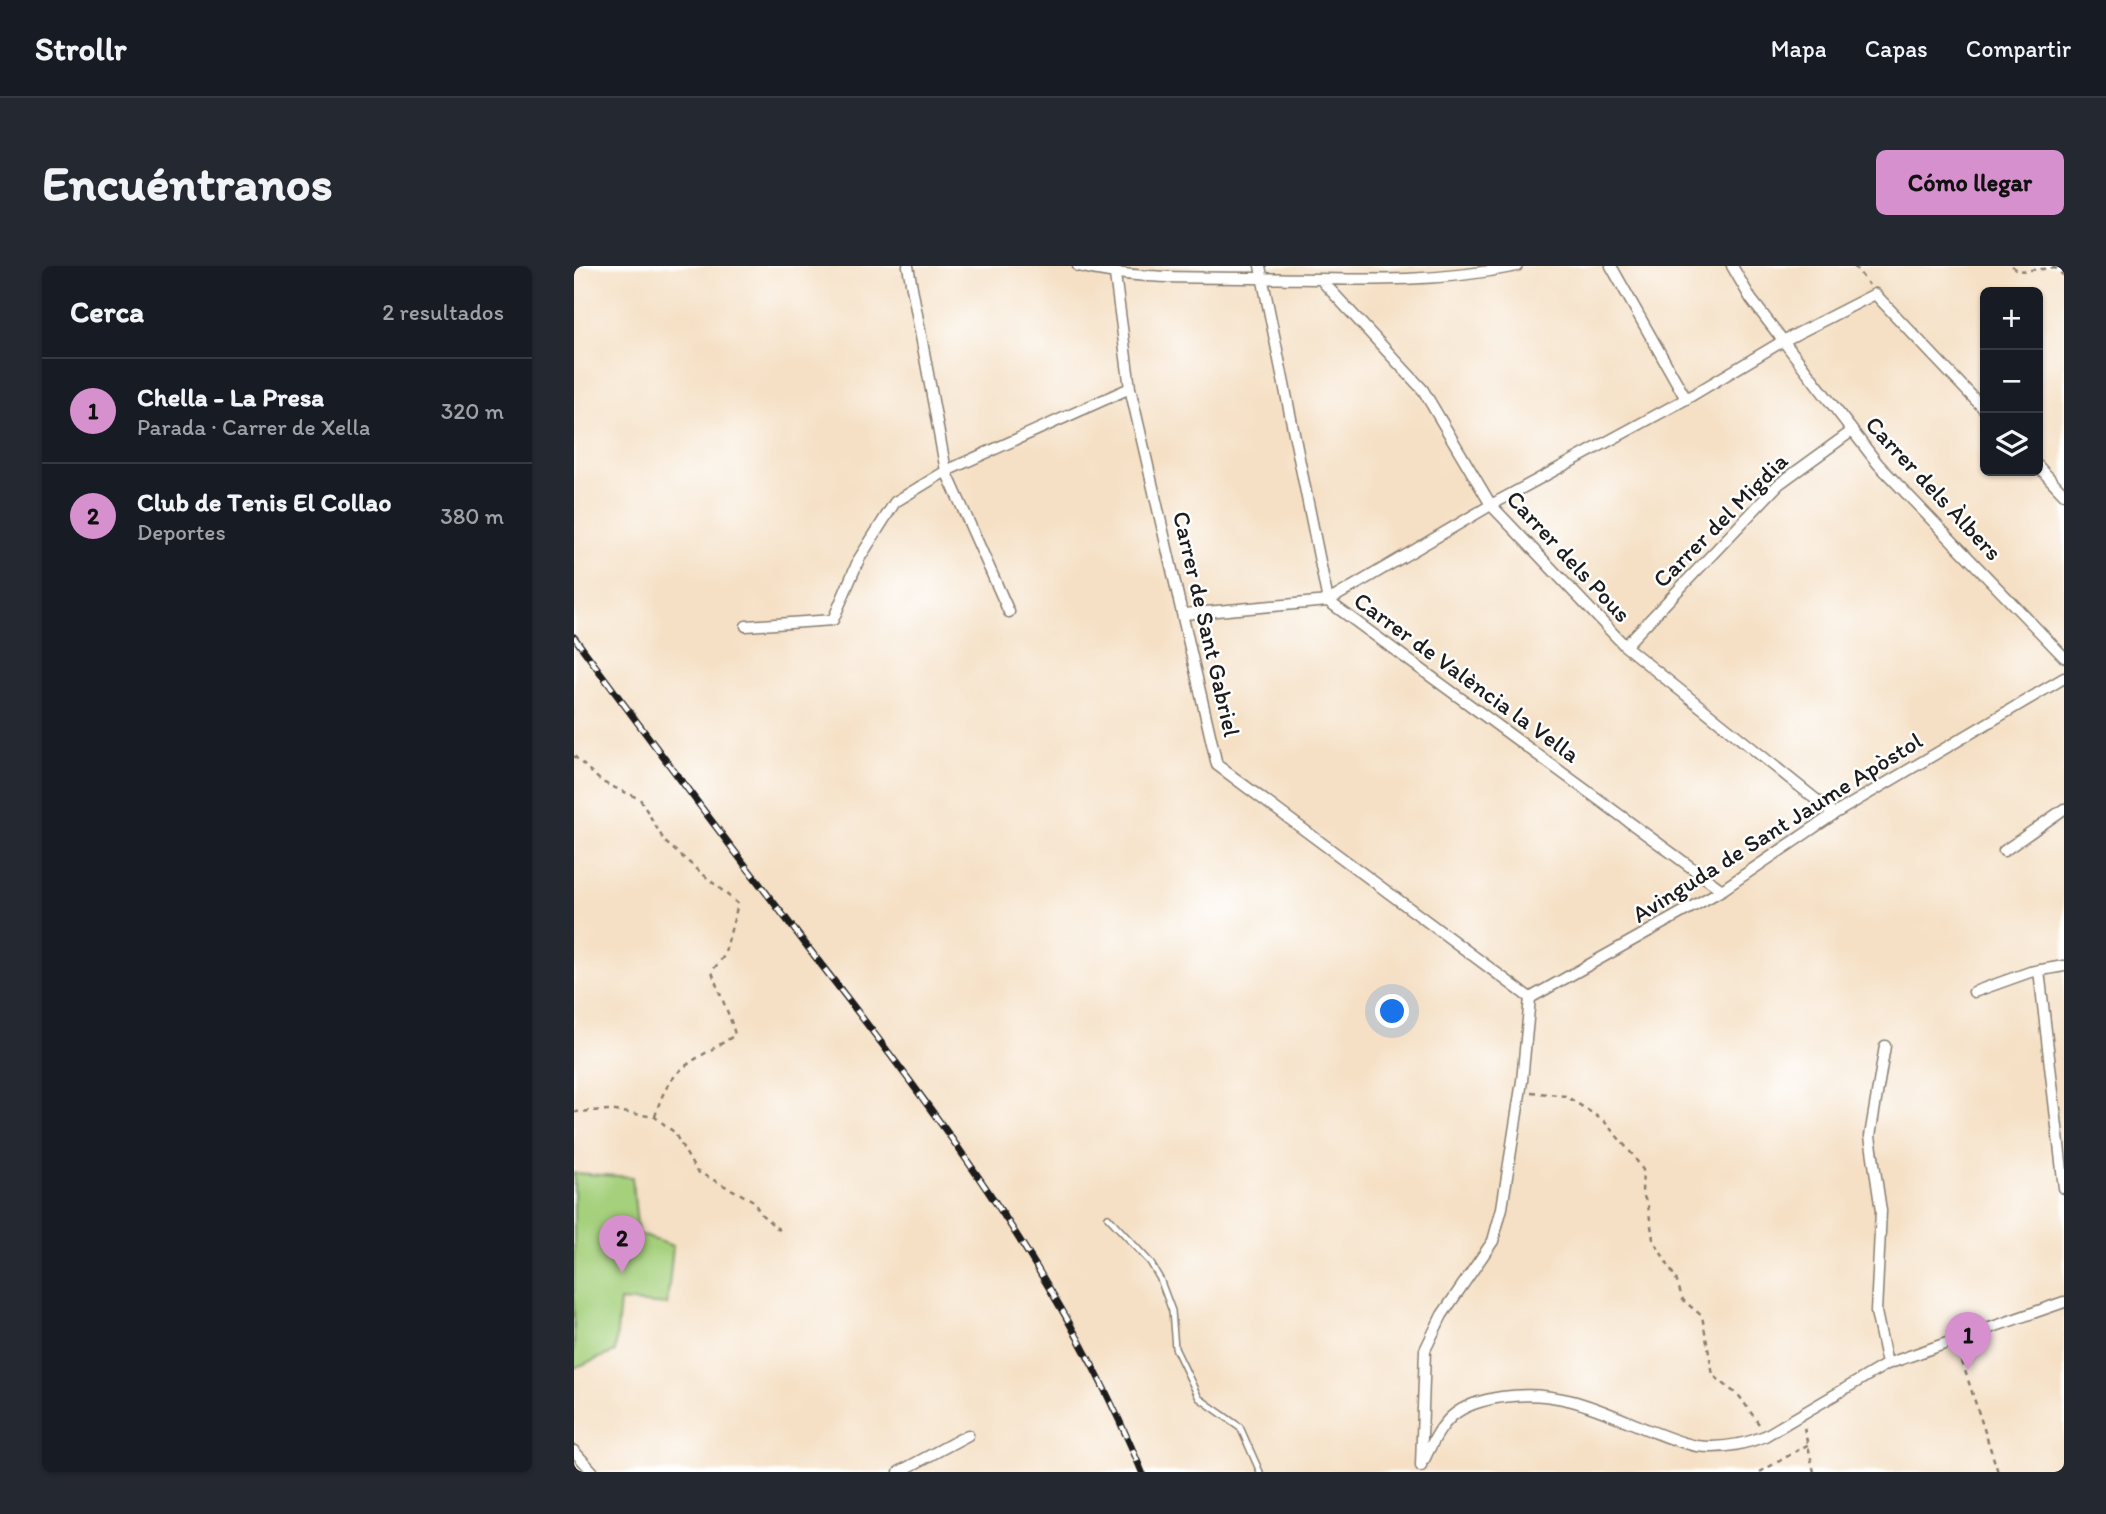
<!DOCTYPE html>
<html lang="es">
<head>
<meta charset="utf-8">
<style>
	body { margin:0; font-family:Itim,sans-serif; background:#242831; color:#f1f3f6 }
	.controls { position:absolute; right:21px; top:21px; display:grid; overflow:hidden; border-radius:10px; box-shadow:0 2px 5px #0004 }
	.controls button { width:63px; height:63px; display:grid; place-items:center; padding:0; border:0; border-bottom:2px solid #363941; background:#171b24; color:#f1f3f6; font:35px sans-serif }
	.you { position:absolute; left:819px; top:746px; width:24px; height:24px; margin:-18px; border:5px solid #fff; border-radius:50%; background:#1a73e8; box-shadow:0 0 0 10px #1a73e833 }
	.badge { display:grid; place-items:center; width:46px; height:46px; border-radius:50%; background:#d690ce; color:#111; font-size:23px; font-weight:700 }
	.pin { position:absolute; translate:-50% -58px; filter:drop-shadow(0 2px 4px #0008) }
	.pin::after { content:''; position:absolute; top:37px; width:24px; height:21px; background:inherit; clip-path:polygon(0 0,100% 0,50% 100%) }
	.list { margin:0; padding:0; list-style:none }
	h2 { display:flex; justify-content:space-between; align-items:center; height:91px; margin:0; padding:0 28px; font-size:30px }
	h2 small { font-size:23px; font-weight:400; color:#9ea1a6 }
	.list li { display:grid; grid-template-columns:46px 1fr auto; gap:21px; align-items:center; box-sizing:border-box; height:105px; padding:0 28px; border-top:2px solid #363941 }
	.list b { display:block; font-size:26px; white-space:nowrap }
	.list p { margin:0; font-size:23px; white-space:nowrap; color:#9ea1a6 }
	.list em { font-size:23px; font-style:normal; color:#9ea1a6 }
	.icon { flex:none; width:38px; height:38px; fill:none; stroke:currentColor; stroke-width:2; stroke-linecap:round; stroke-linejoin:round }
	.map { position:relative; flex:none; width:1490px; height:1206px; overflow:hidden; border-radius:10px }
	header { display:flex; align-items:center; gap:42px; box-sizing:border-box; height:98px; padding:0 35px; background:#171b24; border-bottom:2px solid #363941 }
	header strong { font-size:33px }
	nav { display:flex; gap:38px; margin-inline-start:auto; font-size:24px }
	.intro { display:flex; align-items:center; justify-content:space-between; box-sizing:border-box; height:168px; padding:0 42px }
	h1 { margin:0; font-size:49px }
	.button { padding:18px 32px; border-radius:10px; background:#d690ce; color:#111; font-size:24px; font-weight:700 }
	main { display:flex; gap:42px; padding:0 42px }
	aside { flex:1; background:#171b24; border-radius:10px; box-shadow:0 2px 5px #0004 }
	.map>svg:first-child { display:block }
</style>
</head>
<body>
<header>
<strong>Strollr</strong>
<nav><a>Mapa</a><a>Capas</a><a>Compartir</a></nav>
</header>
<div class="intro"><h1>Encuéntranos</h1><a class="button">Cómo llegar</a></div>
<main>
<aside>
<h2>Cerca<small>2 resultados</small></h2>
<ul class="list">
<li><span class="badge">1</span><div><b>Chella - La Presa</b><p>Parada · Carrer de Xella</p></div><em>320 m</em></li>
<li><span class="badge">2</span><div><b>Club de Tenis El Collao</b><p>Deportes</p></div><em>380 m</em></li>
</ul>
</aside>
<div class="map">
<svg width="1490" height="1206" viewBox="0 0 1490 1206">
	<rect width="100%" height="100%" fill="#fff"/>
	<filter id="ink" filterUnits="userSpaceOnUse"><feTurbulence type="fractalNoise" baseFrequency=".0143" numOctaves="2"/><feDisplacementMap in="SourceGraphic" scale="14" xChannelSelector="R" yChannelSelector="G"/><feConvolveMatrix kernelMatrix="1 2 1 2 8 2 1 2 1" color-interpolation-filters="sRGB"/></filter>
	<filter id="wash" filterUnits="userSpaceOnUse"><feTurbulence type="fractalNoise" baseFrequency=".00686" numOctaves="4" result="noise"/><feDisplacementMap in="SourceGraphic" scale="28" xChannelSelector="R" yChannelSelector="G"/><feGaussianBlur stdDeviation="1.57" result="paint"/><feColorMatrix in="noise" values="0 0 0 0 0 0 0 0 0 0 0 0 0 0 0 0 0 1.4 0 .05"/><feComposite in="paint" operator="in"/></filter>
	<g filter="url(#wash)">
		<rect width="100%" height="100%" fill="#f5e0c5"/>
		<path fill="#a5d07c" stroke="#60764c" stroke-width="2" d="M0,907L58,911L64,968L99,980L93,1039L46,1035L41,1086L0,1102Z"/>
	</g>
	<g filter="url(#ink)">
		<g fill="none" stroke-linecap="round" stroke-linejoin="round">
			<defs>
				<path id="lane" d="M534,951L576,996L586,1013L598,1045L601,1082L625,1132L666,1161L686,1206"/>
				<path id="street" d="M334,0L372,205L435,346
					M504,0C560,14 620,11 678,12C770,13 852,19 943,0
					M686,0L754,335L1148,624
					M1037,0L1112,133
					M1158,0L1177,33L1304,198L1490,391
					M541,9L556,122L643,499L956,732
					M749,16L849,124L917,239L1051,380L1260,548
					M1464,200L1490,228
					M610,348L754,335L917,239L1112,133L1209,75L1301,28L1411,144
					M172,360L259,354L285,293L321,236L372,205L556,122
					M1051,380L1205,218L1278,165
					M1430,585L1490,543
					M1465,704L1490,922
					M1400,726L1456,706L1490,700
					M1311,780L1296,870L1307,945L1302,1046L1313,1098
					M0,1185L19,1206
					M850,1194C869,1153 881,1138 928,1131C984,1123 1022,1142 1072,1163C1088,1169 1106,1177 1123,1180C1148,1183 1169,1179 1191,1170L1313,1098L1490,1036
					M847,1200L851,1084L868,1049L919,975L928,942L948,815L956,732L1148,624L1260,548L1490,412
					M325,1206L394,1169"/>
			</defs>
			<use href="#lane" stroke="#887e70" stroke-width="8"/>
			<use href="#street" stroke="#887e70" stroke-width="13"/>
			<path stroke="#887e70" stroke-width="2.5" stroke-dasharray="5 5" stroke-linecap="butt" d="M1280,0L1295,19
				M1438,0L1444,5L1481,2
				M1479,0L1490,10
				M0,490L28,516L66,533L91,576L164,638L150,690L138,705C144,727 156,747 161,769C121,796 95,798 81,851
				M957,826L992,830L1030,855L1058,888L1069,904L1068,926L1074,940L1079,973L1102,1013L1109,1034L1128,1050L1139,1109L1166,1131L1187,1161
				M0,846L35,844L81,851L100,866L122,905L178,934L188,949L209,967
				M1385,1086L1424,1206
				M1230,1162L1240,1206
				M1186,1206L1235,1178"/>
			<use href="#lane" stroke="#fff" stroke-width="5"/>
			<use href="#street" stroke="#fff" stroke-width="10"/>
			<defs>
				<path id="rail" d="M0,371C81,481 163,589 246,697C370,857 490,1017 568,1206"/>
			</defs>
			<use href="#rail" stroke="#1c1c1c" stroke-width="7"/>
			<use href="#rail" stroke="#fff" stroke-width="4.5" stroke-dasharray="13" stroke-linecap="butt"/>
		</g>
	</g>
	<g text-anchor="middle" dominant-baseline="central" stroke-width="5" stroke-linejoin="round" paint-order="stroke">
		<g font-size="24" fill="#1c1c1c" stroke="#fff">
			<text transform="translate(1360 222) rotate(47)">Carrer dels Àlbers</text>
			<text transform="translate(1146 254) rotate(-45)">Carrer del Migdia</text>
			<text transform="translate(995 290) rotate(47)">Carrer dels Pous</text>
			<text transform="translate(633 358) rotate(77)">Carrer de Sant Gabriel</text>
			<text transform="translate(893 411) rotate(36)">Carrer de València la Vella</text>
			<text transform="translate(1203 561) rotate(-32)">Avinguda de Sant Jaume Apòstol</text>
		</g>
	</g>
</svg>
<div class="controls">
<button>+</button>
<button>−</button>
<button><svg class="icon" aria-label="layers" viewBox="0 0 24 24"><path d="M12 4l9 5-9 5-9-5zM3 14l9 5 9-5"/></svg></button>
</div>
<div class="you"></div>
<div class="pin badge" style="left:1394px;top:1104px">1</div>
<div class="pin badge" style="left:48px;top:1007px">2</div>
</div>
</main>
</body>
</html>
